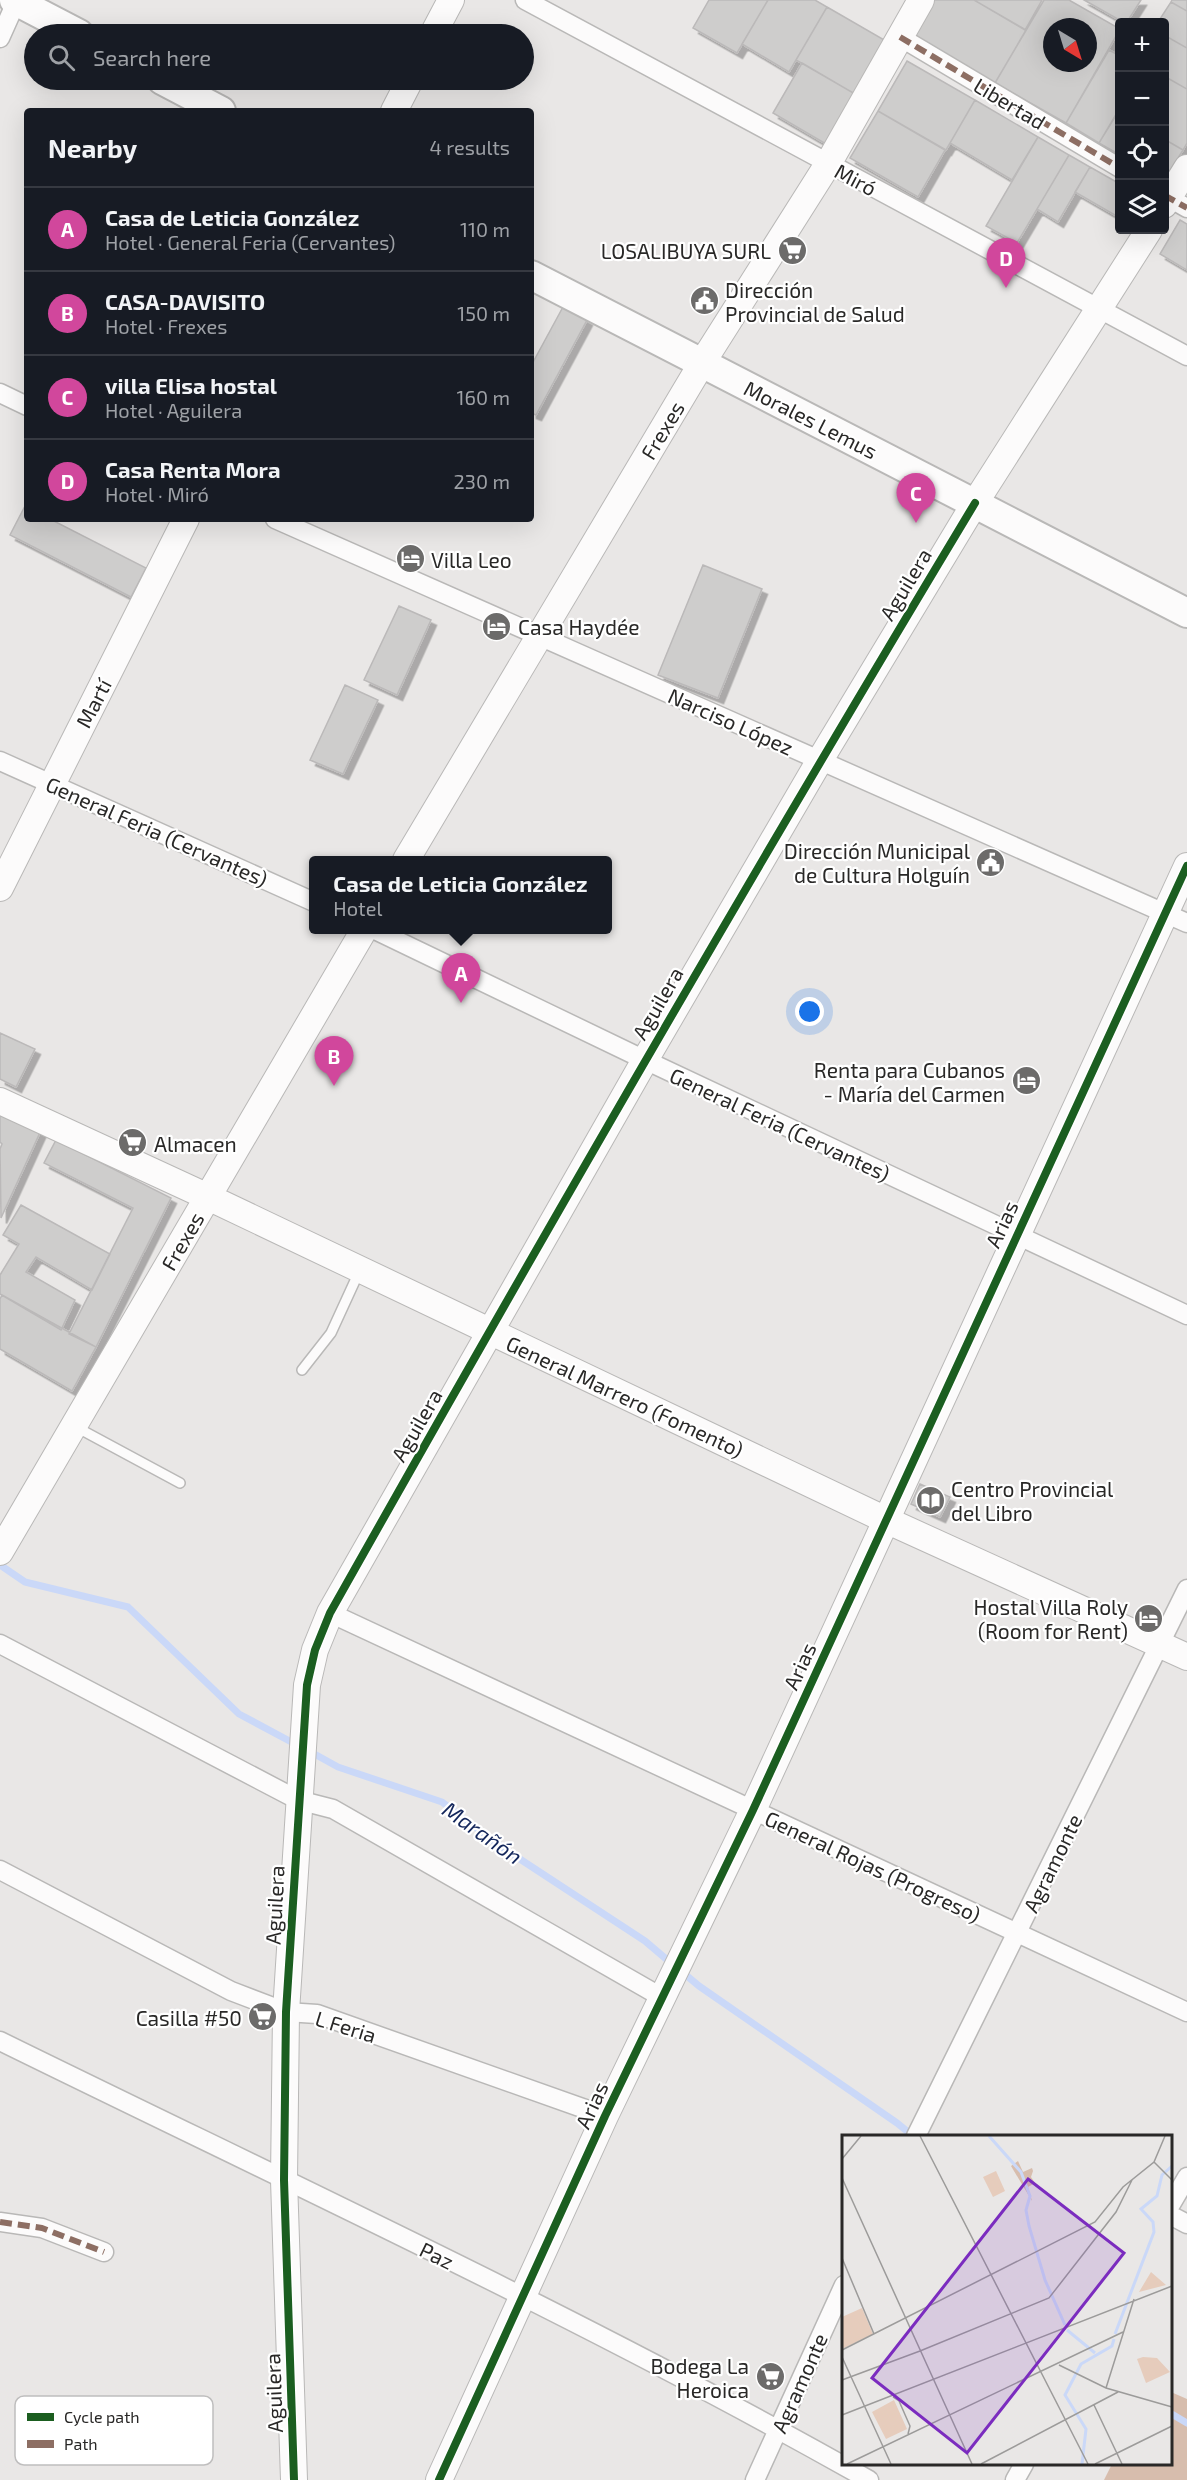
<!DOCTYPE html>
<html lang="en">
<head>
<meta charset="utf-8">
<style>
	body { margin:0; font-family:"Exo 2",sans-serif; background:#242831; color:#f1f3f6 }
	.controls { position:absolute; right:18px; top:18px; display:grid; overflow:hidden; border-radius:6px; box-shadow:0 6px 24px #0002 }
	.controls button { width:54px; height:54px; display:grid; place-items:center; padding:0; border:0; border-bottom:2px solid #363941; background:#171b24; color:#f1f3f6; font:30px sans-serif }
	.compass { position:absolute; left:1043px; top:18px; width:54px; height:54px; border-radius:50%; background:#171b24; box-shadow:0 6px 24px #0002; rotate:142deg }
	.you { position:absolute; left:810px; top:1012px; width:21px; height:21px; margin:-15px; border:4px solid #fff; border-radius:50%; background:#1a73e8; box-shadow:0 0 0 9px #1a73e833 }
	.badge { display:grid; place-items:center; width:39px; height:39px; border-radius:50%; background:#1a73e8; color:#fff; font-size:20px; font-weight:700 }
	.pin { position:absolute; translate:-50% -50px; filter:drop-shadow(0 2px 3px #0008) }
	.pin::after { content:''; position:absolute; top:32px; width:21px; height:18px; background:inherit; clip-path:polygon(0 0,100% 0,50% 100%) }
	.popup { position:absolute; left:309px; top:856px; width:303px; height:78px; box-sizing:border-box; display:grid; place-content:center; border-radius:6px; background:#171b24; filter:drop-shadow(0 2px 4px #0005); font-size:20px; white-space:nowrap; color:#9ea1a6 }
	.popup b { font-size:22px; color:#f1f3f6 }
	.popup::after { content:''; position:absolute; left:50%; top:100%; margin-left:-12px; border:12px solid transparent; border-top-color:#171b24 }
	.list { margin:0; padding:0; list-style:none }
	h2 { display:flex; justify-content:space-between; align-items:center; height:78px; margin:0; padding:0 24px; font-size:26px }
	h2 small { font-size:20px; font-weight:400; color:#9ea1a6 }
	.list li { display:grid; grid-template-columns:39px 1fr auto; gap:18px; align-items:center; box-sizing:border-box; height:84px; padding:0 24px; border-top:2px solid #363941 }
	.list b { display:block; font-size:22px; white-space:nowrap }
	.list p { margin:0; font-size:20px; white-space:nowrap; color:#9ea1a6 }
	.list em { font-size:20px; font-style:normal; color:#9ea1a6 }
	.icon { flex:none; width:33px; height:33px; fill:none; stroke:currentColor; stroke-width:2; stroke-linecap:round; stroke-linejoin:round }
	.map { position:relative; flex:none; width:1187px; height:2480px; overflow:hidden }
	.search { position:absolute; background:#171b24; box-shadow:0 6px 24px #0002; left:24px; top:24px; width:510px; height:66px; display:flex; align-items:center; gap:15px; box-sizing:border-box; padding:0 21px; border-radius:33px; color:#9ea1a6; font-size:22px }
	.panel { position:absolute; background:#171b24; box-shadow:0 6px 24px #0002; left:24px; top:108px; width:510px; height:414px; border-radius:6px }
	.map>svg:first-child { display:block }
</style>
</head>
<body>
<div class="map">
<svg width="1187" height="2480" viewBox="0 0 1187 2480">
	<defs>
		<filter id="shadow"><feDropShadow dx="5.5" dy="5.5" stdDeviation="0" flood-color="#0004"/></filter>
	</defs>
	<rect width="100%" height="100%" fill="#e9e7e6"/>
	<path fill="#d7bdad" d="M1171,2392L1187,2399V2480H1104L1112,2464H1170Z"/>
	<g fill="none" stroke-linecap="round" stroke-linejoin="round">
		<path stroke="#cad8f8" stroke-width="7" d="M0,1565L25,1582L128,1607L239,1714L297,1745
			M309,1751L338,1767L442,1802L503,1848L645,1941L672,1964
			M681,1971L699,1986L897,2123L913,2136
			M1170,2413L1187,2423"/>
	</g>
	<path fill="#cecdcc" stroke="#bbb9b9" stroke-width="1.5" fill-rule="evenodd" filter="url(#shadow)" d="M709,0H768L737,53L693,28Z
		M768,0H815L827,7L789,72L742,44Z
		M934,0H974L1026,30L995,83L913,35Z
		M974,0H1042L1025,30Z
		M1044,0H1069L1120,29L1066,123L995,83ZM1052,27H1088V63H1052Z
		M1084,0H1141L1127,22H1123Z
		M1172,0H1187V11L1171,2Z
		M1171,2L1187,11V48L1164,35V22H1158Z
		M827,7L886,41L855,94L796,60Z
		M1164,35L1187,48V89L1164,76Z
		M1109,50L1120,56V109L1099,143L1066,123Z
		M907,61L975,100L946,150L878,111Z
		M802,63L855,94L826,144L773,113Z
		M1164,76L1187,89V143L1183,150L1164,139Z
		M975,100L1038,137L1012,180L950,143Z
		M878,111L945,150L918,197L850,158Z
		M1118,111L1120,112V155L1099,143Z
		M1038,137L1069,155L1017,243L986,226Z
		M1164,139L1183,150L1164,181Z
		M1069,155L1090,167L1058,222L1037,209Z
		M1090,167L1120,184V218L1075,192Z
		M1180,220L1187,224V270L1160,254Z
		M563,307L587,320L536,415L531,413V366Z
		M25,506L27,507V519H50L146,568L131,597L10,535Z
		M703,565L762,589L718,698L658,675Z
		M399,606L431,620L397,695L364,680Z
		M345,685L378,700L343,774L310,760Z
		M0,1033L35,1049L16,1087L0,1079Z
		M0,1109L42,1128L1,1218L0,1149L2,1144L0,1142Z
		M56,1140L171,1198L96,1347L69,1334L133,1208L44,1163Z
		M21,1205L110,1254L92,1290L36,1257L26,1272L75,1300L61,1330L0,1294V1275L19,1244L3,1235Z
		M2,1295L96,1347L72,1391L0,1349V1299Z
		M920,1484L950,1497L940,1517L911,1504Z"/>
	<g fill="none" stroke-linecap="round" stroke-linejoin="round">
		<defs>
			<path id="lane" d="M302,1370L331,1333L359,1272
				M76,1427L180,1483"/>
			<path id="street" d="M525,0L1187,356
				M900,37L1120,168
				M0,38L17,0
				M1164,195L1187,208
				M0,393L27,406
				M275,519L1187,923
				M0,761L314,902
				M375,930L645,1060L1187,1315
				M330,1613L1187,2012
				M0,1644L298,1800L333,1809L663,1998
				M0,1870L231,1991L286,2012L317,2014L605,2116
				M0,2041C291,2184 586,2320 869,2480
				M916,2136L1187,1589
				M1170,2206L1187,2177
				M1170,2215L1187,2224
				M0,2222L42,2228L104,2252
				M755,2480L844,2285
				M1015,2480L1024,2464"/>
			<path id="secondary" d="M433,34L451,0
				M394,111L410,80
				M1164,205L1187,168
				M406,860L702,363L828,164L921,0
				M0,888L186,519
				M0,1101L208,1197L886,1520L1187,1657
				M0,1552L364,930
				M294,2480L284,2180L286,2012L307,1685L315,1650L330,1613L645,1060L820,760L975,503L1149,230
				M439,2480L605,2116L753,1810L1187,866"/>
			<path id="primary" d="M14,0L79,34
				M162,80L221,111
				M531,275L1187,613"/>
		</defs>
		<use href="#lane" stroke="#b9b8b7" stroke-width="12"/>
		<use href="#street" stroke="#b9b8b7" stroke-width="21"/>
		<use href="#secondary" stroke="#b9b8b7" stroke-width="28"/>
		<use href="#primary" stroke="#b9b8b7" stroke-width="32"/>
		<use href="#lane" stroke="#fcfbfb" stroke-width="9"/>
		<use href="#street" stroke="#fcfbfb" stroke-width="18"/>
		<use href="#secondary" stroke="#fcfbfb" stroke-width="26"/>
		<use href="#primary" stroke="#fcfbfb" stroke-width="28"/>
		<path stroke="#8d6e63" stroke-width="6" stroke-dasharray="12 6" stroke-linecap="butt" d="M900,37L1120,168
			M1164,195L1187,208
			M0,2222L42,2228L104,2252"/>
		<defs>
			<path id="cycleway" d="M294,2480L284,2180L286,2012L307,1685L315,1650L330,1613C540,1240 754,870 975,503
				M439,2480L605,2116L753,1810L1187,866"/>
		</defs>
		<use href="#cycleway" stroke="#fff" stroke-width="11"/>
		<use href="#cycleway" stroke="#1b5e20" stroke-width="8"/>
	</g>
	<defs>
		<symbol id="supermarket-disc" viewBox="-11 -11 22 22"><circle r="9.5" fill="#6c6b6a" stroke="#fff"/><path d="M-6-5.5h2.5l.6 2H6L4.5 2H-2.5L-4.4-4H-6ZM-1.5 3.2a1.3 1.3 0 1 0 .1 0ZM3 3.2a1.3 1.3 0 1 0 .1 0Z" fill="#fff"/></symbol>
		<symbol id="civic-disc" viewBox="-11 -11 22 22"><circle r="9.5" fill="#6c6b6a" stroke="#fff"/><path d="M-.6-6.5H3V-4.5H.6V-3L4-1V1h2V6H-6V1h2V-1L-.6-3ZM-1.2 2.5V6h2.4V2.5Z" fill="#fff"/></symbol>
		<symbol id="hotel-disc" viewBox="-11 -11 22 22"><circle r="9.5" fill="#6c6b6a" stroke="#fff"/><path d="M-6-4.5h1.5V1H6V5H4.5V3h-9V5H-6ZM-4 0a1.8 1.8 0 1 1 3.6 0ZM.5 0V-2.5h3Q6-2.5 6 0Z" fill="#fff"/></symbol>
		<symbol id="library-disc" viewBox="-11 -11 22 22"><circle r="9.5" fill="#6c6b6a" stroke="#fff"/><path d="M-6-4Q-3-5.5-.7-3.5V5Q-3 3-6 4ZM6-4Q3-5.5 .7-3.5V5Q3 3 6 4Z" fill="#fff"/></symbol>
	</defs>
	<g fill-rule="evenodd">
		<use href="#supermarket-disc" x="776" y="234" width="33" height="33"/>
		<use href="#civic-disc" x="688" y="284" width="33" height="33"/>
		<use href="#hotel-disc" x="394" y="542" width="33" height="33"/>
		<use href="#hotel-disc" x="480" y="610" width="33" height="33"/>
		<use href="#civic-disc" x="974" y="846" width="33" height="33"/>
		<use href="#hotel-disc" x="1010" y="1064" width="33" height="33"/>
		<use href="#supermarket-disc" x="116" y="1126" width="33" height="33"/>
		<use href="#library-disc" x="914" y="1484" width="33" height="33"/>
		<use href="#hotel-disc" x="1132" y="1602" width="33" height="33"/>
		<use href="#supermarket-disc" x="246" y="2000" width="33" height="33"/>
		<use href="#supermarket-disc" x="754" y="2360" width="33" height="33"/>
	</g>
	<g text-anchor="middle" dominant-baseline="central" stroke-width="4.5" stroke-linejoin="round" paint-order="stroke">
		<g font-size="21" fill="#292827" stroke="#fff">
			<text transform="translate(1010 103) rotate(31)">Libertad</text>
			<text transform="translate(856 179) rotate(28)">Miró</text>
			<text transform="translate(811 419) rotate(27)">Morales Lemus</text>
			<text transform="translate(662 430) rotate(-59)">Frexes</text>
			<text transform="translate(905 584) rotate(-59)">Aguilera</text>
			<text transform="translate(93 703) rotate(-63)">Martí</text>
			<text transform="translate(731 721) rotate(24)">Narciso López</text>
			<text transform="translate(157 831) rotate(24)">General Feria (Cervantes)</text>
			<text transform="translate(657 1003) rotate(-60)">Aguilera</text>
			<text transform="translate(780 1124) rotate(25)">General Feria (Cervantes)</text>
			<text transform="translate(1001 1224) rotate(-65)">Arias</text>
			<text transform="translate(182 1241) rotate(-60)">Frexes</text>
			<text transform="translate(625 1396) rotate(25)">General Marrero (Fomento)</text>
			<text transform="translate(416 1425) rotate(-60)">Aguilera</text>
			<text transform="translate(799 1666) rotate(-65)">Arias</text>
			<text transform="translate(1052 1863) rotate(-64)">Agramonte</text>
			<text transform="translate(873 1866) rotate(25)">General Rojas (Progreso)</text>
			<text transform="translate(274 1905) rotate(-87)">Aguilera</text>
			<text transform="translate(346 2026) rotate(17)">L Feria</text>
			<text transform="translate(591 2105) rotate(-65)">Arias</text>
			<text transform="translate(437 2255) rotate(26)">Paz</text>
			<text transform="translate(799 2383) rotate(-66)">Agramonte</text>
			<text transform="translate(273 2393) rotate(-92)">Aguilera</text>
		</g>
		<g font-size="21" fill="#292827" stroke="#fff" text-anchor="end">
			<text x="771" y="250">LOSALIBUYA SURL</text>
			<text x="725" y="289" text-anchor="start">Dirección<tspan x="725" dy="24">Provincial de Salud</tspan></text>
			<text x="431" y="559" text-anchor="start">Villa Leo</text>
			<text x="518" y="626" text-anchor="start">Casa Haydée</text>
			<text x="970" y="850">Dirección Municipal<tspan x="970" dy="24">de Cultura Holguín</tspan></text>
			<text x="1005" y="1069">Renta para Cubanos<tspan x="1005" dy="24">- María del Carmen</tspan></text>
			<text x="154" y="1143" text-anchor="start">Almacen</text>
			<text x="951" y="1488" text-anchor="start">Centro Provincial<tspan x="951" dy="24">del Libro</tspan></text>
			<text x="1128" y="1606">Hostal Villa Roly<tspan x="1128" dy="24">(Room for Rent)</tspan></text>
			<text x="242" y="2017">Casilla #50</text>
			<text x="749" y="2365">Bodega La<tspan x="749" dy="24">Heroica</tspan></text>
		</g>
		<g font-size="22" font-style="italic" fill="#13265b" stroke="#fff">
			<text transform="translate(483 1832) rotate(35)">Marañón</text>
		</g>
	</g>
	<g transform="translate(842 2135)">
		<rect width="330" height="330" fill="#e9e7e6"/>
		<path d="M154,36L163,56L151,62L141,42ZM309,137L324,150L297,157ZM20,173L31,199L0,214V182ZM301,222L315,223L328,237L304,248L295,224ZM52,265L65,294L44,304L30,277Z" fill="#e6ccbc"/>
		<path d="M176,26L181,37L190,33L191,36L189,42L193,48L186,52L190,66L169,31Z" fill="#d7bdad"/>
		<path fill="none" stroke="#cad8f8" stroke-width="3" d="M147,1L179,37L188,61L184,75L187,91L203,145L223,190M225,195L253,218M273,199L312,97L311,87L299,74L315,61L320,40L330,31M240,329L244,294L223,260L239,229L270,211L272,204"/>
		<path fill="none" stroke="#9c9b9a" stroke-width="1.5" d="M78,1L246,329M0,24L19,1M312,27L330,45M0,43L130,329M0,123L32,199M0,215L253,87L281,52L312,27L323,1M78,216L207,163L274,77L290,45M0,222L49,329M217,230L264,253L330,272M0,245L78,216M264,253L292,164M51,262L57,266L68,291L66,299M252,270L280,329M0,280L330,151M5,329L281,197M139,329L276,257M253,329L330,291"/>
		<path fill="#7b2cbf" fill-opacity="0.15" stroke="#7b2cbf" stroke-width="3" d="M186,44L282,118L125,318L30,243Z"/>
		<rect width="330" height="330" fill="none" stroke="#292827" stroke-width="3"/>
	</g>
	<rect x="15" y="2396" width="198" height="69" rx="9" fill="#fff" stroke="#bfbebe" stroke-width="1.5"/>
	<rect x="27" y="2413" width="27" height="8" fill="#1b5e20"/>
	<rect x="27" y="2440" width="27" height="8" fill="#8d6e63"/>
	<g font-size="16" fill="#292827">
		<text x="64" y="2423">Cycle path</text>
		<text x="64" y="2450">Path</text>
	</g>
</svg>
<div class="controls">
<button>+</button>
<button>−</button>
<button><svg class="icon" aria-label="locate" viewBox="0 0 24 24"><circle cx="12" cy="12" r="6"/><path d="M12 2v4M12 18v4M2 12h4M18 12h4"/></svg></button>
<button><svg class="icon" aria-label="layers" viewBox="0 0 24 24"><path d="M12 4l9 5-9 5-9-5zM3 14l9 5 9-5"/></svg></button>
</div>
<svg class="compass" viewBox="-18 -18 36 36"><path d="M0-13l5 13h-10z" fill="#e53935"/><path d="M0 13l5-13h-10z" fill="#9ea1a6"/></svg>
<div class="you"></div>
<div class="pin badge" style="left:461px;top:1003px;background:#d1479c">A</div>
<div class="popup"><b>Casa de Leticia González</b>Hotel</div>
<div class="pin badge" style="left:334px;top:1086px;background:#d1479c">B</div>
<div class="pin badge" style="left:916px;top:523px;background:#d1479c">C</div>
<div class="pin badge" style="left:1006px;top:288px;background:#d1479c">D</div>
<div class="search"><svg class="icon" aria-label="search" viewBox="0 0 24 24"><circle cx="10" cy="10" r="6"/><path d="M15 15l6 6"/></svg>Search here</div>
<section class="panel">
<h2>Nearby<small>4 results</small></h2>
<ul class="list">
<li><span class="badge" style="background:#d1479c">A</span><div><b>Casa de Leticia González</b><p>Hotel · General Feria (Cervantes)</p></div><em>110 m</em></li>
<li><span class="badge" style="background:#d1479c">B</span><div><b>CASA-DAVISITO</b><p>Hotel · Frexes</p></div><em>150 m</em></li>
<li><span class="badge" style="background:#d1479c">C</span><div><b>villa Elisa hostal</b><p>Hotel · Aguilera</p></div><em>160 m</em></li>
<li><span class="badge" style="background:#d1479c">D</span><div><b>Casa Renta Mora</b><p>Hotel · Miró</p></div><em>230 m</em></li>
</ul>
</section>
</div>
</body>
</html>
